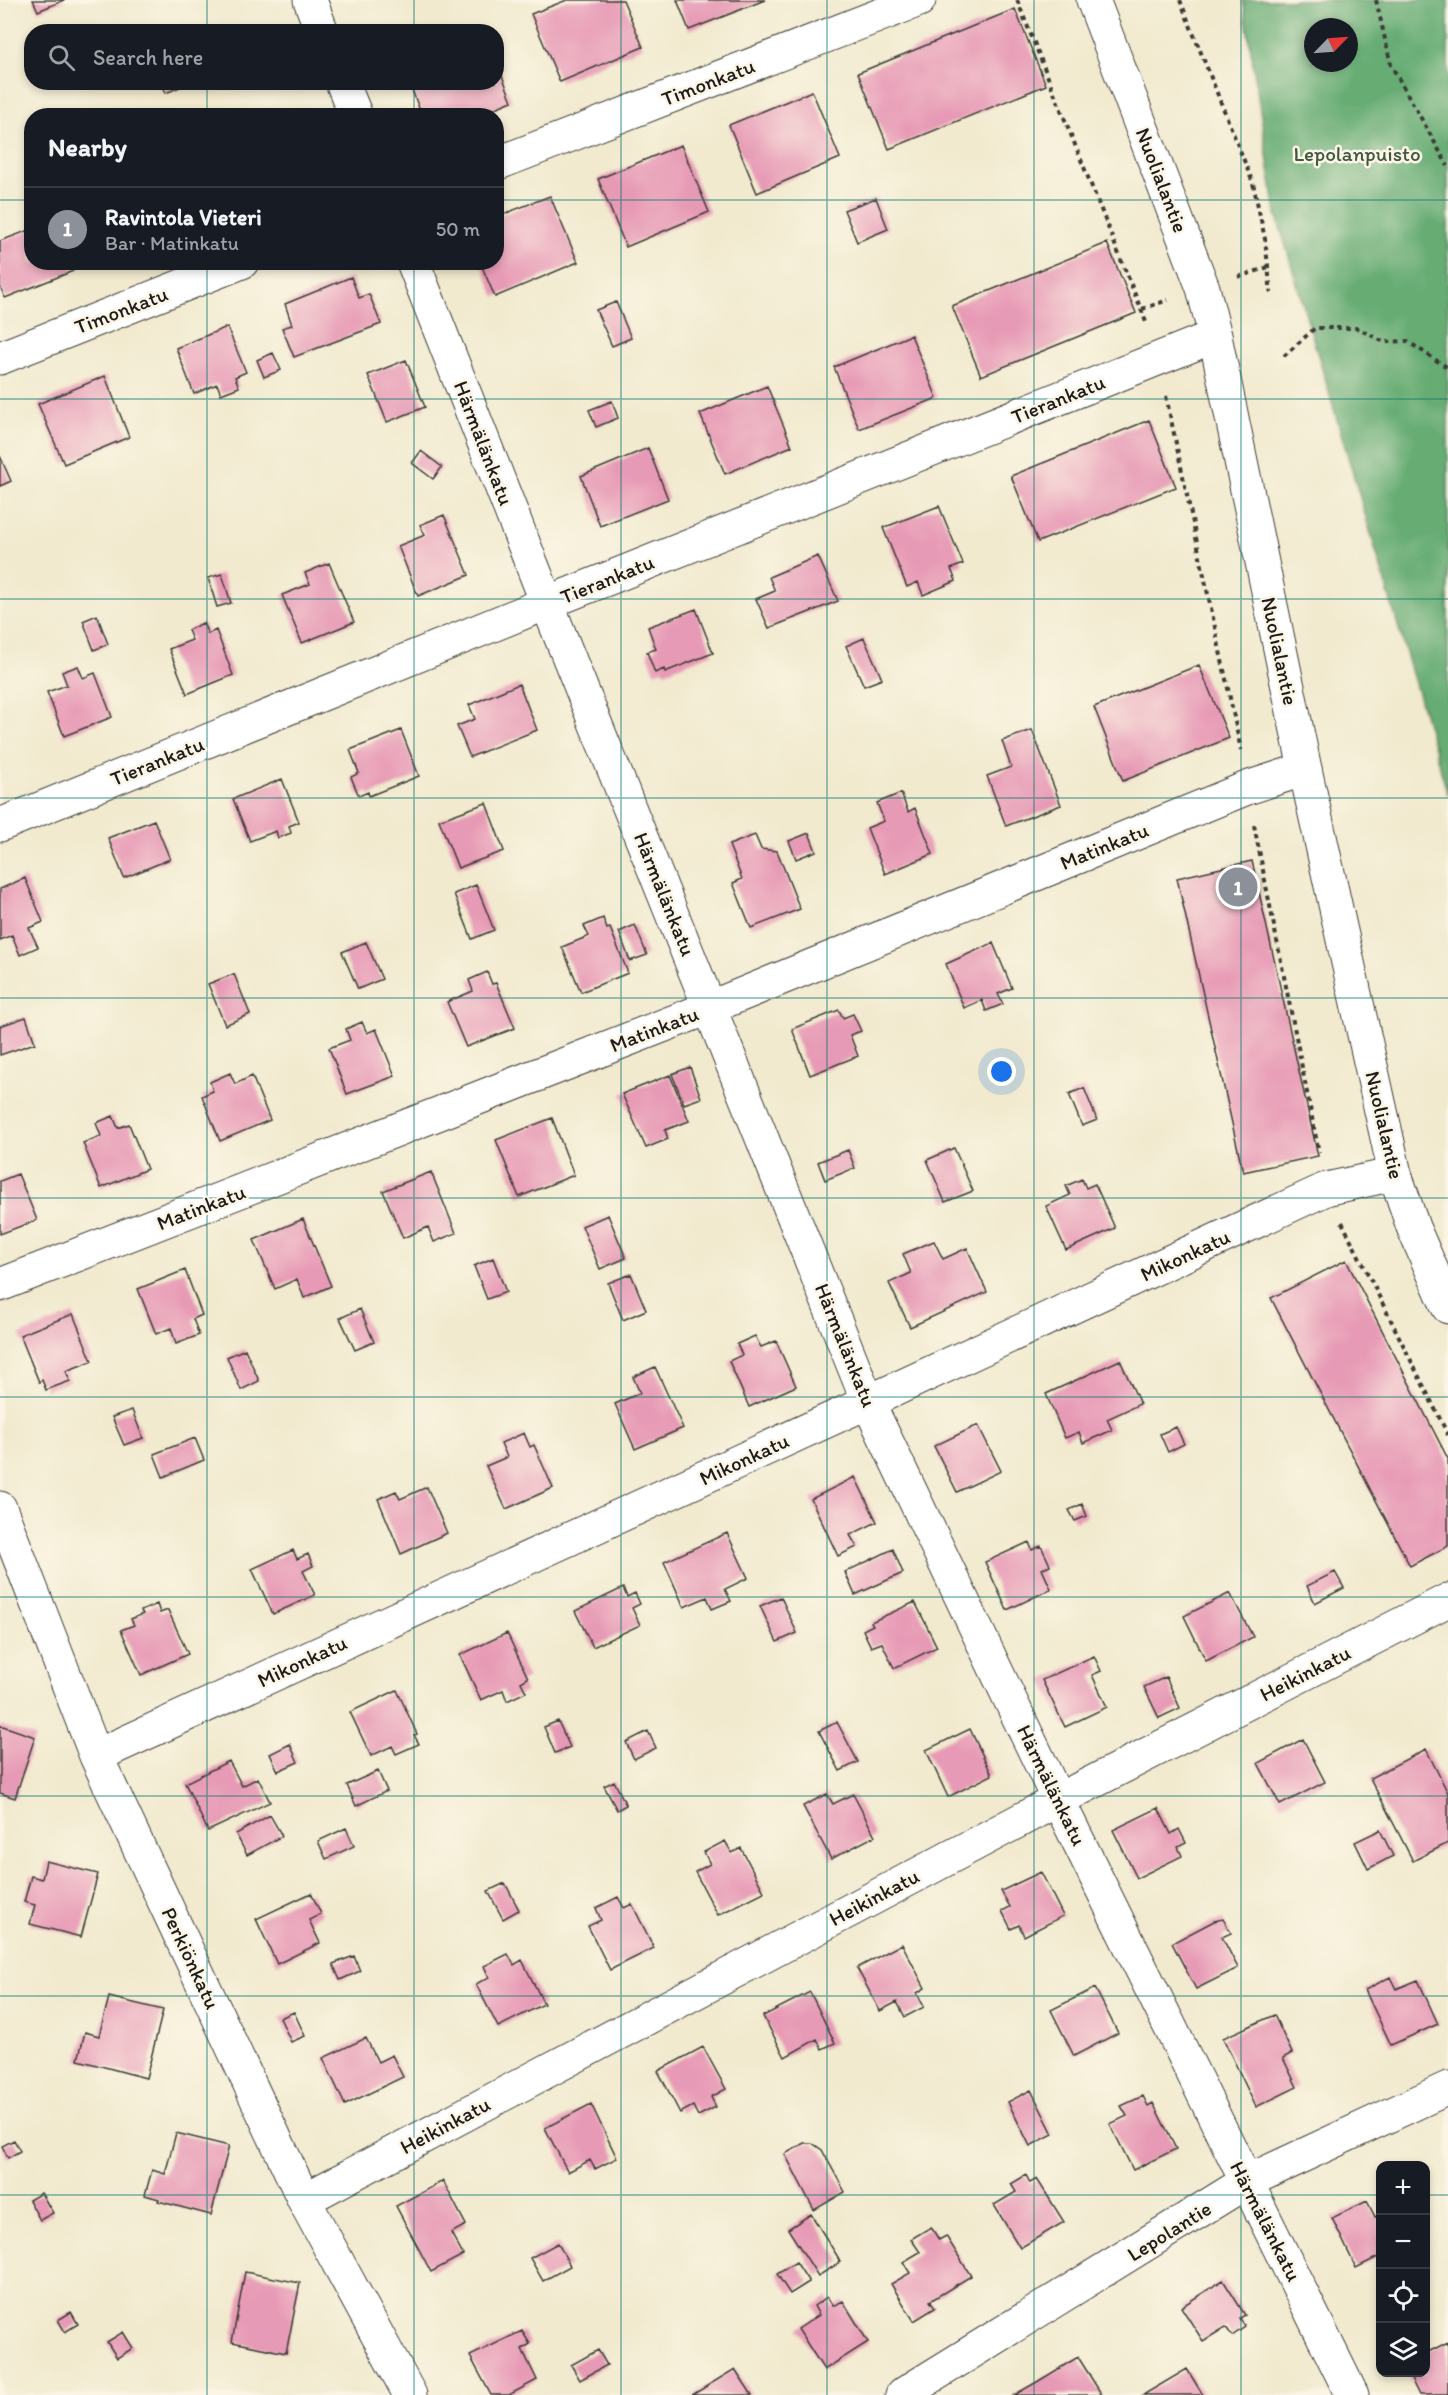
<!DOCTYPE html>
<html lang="en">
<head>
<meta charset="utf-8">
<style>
	body { margin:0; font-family:Itim,sans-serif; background:#20242c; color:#f1f3f6 }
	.controls { position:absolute; right:18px; bottom:18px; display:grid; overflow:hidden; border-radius:12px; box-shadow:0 3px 9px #0003 }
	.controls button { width:54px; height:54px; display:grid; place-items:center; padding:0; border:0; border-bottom:2px solid #363941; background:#171b24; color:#f1f3f6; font:30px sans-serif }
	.compass { position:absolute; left:1304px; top:18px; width:54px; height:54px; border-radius:50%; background:#171b24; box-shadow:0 3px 9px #0003; rotate:65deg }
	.you { position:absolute; left:1002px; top:1072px; width:21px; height:21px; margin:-15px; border:4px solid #fff; border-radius:50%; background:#1a73e8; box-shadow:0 0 0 9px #1a73e833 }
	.badge { display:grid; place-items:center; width:39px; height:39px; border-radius:50%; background:#8c9099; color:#fff; font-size:20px; font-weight:700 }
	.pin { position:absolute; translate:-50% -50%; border:3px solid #fff; box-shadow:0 2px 6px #0006 }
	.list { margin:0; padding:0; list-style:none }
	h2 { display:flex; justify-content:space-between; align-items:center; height:78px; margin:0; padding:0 24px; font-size:26px }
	h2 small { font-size:20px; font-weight:400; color:#9ea1a6 }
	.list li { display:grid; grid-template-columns:39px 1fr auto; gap:18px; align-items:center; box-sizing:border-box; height:84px; padding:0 24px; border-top:2px solid #363941 }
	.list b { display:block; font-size:22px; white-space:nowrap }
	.list p { margin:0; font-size:20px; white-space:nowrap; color:#9ea1a6 }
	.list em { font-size:20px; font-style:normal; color:#9ea1a6 }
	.icon { flex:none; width:33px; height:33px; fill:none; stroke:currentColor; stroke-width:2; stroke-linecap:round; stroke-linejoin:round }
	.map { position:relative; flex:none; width:1448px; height:2395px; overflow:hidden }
	.search { position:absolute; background:#171b24; box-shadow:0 3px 9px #0003; left:24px; top:24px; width:480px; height:66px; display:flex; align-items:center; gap:15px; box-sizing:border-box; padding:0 21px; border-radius:24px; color:#9ea1a6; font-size:22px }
	.panel { position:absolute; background:#171b24; box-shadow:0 3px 9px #0003; left:24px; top:108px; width:480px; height:162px; border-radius:24px }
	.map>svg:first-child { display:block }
</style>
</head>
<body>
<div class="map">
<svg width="1448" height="2395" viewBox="0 0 1448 2395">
	<rect width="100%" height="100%" fill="#fcf5e5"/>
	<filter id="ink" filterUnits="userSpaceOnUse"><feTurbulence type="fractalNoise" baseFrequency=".0167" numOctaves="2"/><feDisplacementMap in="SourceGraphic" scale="12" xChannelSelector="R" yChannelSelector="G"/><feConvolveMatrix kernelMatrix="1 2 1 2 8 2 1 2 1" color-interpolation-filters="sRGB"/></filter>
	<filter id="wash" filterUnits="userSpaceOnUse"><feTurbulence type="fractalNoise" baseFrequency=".008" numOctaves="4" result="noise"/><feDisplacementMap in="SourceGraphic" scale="24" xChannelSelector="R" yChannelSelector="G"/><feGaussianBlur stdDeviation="1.35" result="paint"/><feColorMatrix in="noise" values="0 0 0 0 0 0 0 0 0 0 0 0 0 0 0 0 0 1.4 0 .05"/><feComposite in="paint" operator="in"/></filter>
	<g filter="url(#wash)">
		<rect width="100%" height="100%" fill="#f1eacf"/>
		<path fill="#66ac73" stroke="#416448" stroke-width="1.5" fill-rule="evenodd" d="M1243,0H1448V795L1276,213ZM1313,27H1349V63H1313Z"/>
		<g id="blocks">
			<path fill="#e79ab5" d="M33,0H65L38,11Z
				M567,0H623L643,47L560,82L531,14Z
				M677,0H765L689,30Z
				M1015,9L1046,85L889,149L858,73Z
				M497,63L512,101L476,116H422L409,82H496Z
				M161,82H191L166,93Z
				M812,91L840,158L757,193L729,125Z
				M681,145L709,212L626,247L598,179Z
				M550,196L578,262L495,297L480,262H496V217Z
				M876,198L888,229L857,242L844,210Z
				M32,229V262H70L73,271L5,298L0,286V241Z
				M1107,243L1136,313L981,376L952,306Z
				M351,277L359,298L369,294L381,324L294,357L282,328L292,325L285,304Z
				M616,302L631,338L612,346L596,310Z
				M227,327L246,372L235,377L239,387L221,394L217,384L194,394L176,348Z
				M911,335L937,398L859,429L834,367Z
				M273,353L281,370L264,377L257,360Z
				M406,360L425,407L387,422L368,375Z
				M105,376L129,437L64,464L38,404Z
				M767,386L792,446L725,474L700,414Z
				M612,401L618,418L596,427L589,410Z
				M1149,420L1176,487L1038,542L1011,476Z
				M648,448L668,499L600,526L581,476Z
				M421,451L442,467L433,479L412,463Z
				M0,456L11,481L0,486Z
				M939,506L963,564L951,569L956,581L923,595L918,582L907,587L883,528Z
				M444,515L469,575L418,596L398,546L425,535L420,525Z
				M818,556L838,601L769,628L756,599L775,591L769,577Z
				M329,563L354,622L302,643L282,595L310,584L305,573Z
				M222,574L231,603L217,607L208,578Z
				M696,609L713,653L665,672L664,669L655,673L647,652L656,649L648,627Z
				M97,615L108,644L94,650L83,621Z
				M203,623L208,634L216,630L233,675L187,694L169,649L192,640L188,630Z
				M864,638L882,679L864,686L846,646Z
				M1199,665L1229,738L1123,781L1094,707Z
				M78,666L83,678L95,673L112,717L64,736L47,692L67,685L62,672Z
				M519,684L537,730L470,757L457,726L475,719L469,705Z
				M401,730L419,776L369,796L368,792L359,796L351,777L359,773L350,750Z
				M1032,730L1061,805L1006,826L987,776L1011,767L1002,741Z
				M282,779L299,822L289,826L291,833L278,838L276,831L250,841L233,799Z
				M901,793L908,812L915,808L933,854L885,874L867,828L884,821L877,803Z
				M486,803L504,851L458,868L439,820Z
				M154,820L170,859L124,878L108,838Z
				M809,833L816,851L796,859L789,841Z
				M755,835L761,849L777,851L800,909L751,928L733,883L742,879L729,845Z
				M1252,861L1318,1156L1243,1172L1177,878Z
				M25,878L43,922L29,928L38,947L20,955L12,935L0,940V889Z
				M476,885L494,930L472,939L454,894Z
				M603,918L607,929L610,928L628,973L581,992L562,947L589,936L584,926Z
				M635,925L647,955L630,961L619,932Z
				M366,942L382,979L358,989L342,952Z
				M993,943L1012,988L998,994L1003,1004L986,1011L982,1000L964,1008L946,964Z
				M487,972L492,984L496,983L515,1028L466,1047L447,1002L473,991L469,980Z
				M234,974L250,1014L225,1025L208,984Z
				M839,1010L843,1018L853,1014L861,1031L850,1035L858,1056L810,1075L792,1029Z
				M26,1017L35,1043L0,1055V1026Z
				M362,1022L367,1033L376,1029L395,1076L347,1094L329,1048L350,1040L346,1029Z
				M690,1067L701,1098L684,1104L672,1074Z
				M230,1073L235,1084L252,1076L270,1120L220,1141L202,1096L213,1091L210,1082Z
				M670,1075L689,1121L665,1130L668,1139L646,1148L622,1094Z
				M1084,1088L1097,1120L1082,1126L1069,1094Z
				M113,1116L118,1128L129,1124L147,1169L101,1188L83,1143L101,1136L96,1123Z
				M552,1118L574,1175L519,1197L496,1140Z
				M954,1148L973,1191L945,1202L927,1160Z
				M848,1150L855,1168L825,1180L818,1162Z
				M431,1172L456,1233L434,1242L428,1227L403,1238L383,1191Z
				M18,1174L37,1220L0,1234V1181Z
				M1082,1179L1086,1188L1095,1184L1115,1228L1066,1250L1046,1206L1070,1195L1066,1186Z
				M608,1215L626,1258L600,1269L582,1226Z
				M303,1219L331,1286L304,1298L297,1279L275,1289L254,1240Z
				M934,1241L943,1259L967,1248L987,1292L910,1327L889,1283L911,1273L903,1254Z
				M493,1258L506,1292L487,1299L474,1266Z
				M1346,1260L1448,1459V1546L1410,1566L1271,1298Z
				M185,1270L202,1315L193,1319L199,1335L176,1344L171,1328L156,1334L138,1289Z
				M631,1274L646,1310L623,1320L608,1283Z
				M360,1309L374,1342L355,1350L340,1318Z
				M73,1314L92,1361L66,1371L70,1381L46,1390L42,1380L39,1382L20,1335Z
				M755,1336L761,1347L776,1341L796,1386L749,1407L729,1361L742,1355L737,1344Z
				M245,1349L259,1381L241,1390L227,1357Z
				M1120,1360L1140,1404L1107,1419L1112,1430L1083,1443L1079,1432L1065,1438L1046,1394Z
				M655,1367L683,1428L635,1449L615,1404L640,1393L633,1377Z
				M132,1410L143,1438L124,1445L112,1417Z
				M978,1425L1001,1471L957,1492L934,1446Z
				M1176,1427L1184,1444L1168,1452L1160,1434Z
				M524,1433L530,1447L534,1445L553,1488L506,1509L486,1466L507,1457L501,1443Z
				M195,1438L204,1460L163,1477L154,1454Z
				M855,1477L877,1522L850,1535L857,1547L838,1556L811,1499Z
				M427,1487L447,1533L401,1554L378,1499L396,1491L400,1499Z
				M1082,1504L1087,1516L1075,1521L1069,1510Z
				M727,1533L748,1578L725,1589L731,1601L712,1609L707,1597L684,1607L664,1562Z
				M1029,1542L1032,1550L1041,1546L1050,1565L1042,1569L1051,1589L1007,1610L985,1562Z
				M893,1549L903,1573L855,1595L845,1572Z
				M293,1550L297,1559L308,1554L313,1566L303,1571L315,1595L273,1614L252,1569Z
				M1335,1572L1344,1588L1315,1603L1307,1586Z
				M623,1588L627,1597L635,1593L640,1604L632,1608L640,1625L593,1647L575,1611Z
				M1230,1593L1253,1637L1206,1661L1184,1616Z
				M781,1597L797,1633L777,1642L760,1606Z
				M915,1602L937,1647L894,1668L882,1643L871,1647L863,1630L873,1625L871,1622Z
				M157,1604L160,1613L168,1610L188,1654L141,1675L121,1630L134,1625L131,1619L143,1614L141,1611Z
				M507,1633L528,1678L521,1682L526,1692L507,1701L503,1690L481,1700L460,1655Z
				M1094,1656L1101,1671L1092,1675L1107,1707L1065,1727L1042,1680Z
				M1166,1677L1180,1708L1159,1718L1144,1687Z
				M397,1690L417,1734L414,1735L419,1744L396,1754L392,1746L371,1756L350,1712Z
				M558,1721L570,1747L555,1753L544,1727Z
				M837,1722L858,1762L840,1771L819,1731Z
				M0,1725L35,1737L15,1798L0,1793Z
				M970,1729L992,1775L948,1797L926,1750Z
				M648,1731L656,1748L634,1759L626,1742Z
				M1303,1739L1325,1782L1280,1805L1258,1763Z
				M290,1744L298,1762L278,1771L270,1754Z
				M1426,1749L1448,1793V1843L1413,1861L1370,1778Z
				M229,1761L242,1786L258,1778L270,1802L208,1831L185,1783Z
				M378,1771L387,1791L356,1806L347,1785Z
				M614,1781L626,1805L617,1810L604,1786Z
				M827,1794L833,1804L853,1794L875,1836L831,1859L803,1806Z
				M1158,1808L1171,1834L1179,1829L1186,1843L1178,1847L1182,1856L1137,1878L1113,1830Z
				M270,1815L282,1836L247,1855L236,1834Z
				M346,1828L354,1846L326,1859L318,1841Z
				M1380,1830L1393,1856L1368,1869L1355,1842Z
				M725,1841L732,1853L741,1848L764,1892L718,1915L695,1872L710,1864L704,1852Z
				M46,1861L98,1874L81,1937L30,1924L35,1905L24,1902L31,1876L42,1879Z
				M1041,1872L1063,1916L1024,1936L1019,1925L1011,1929L1002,1911L1010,1907L1001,1891Z
				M505,1883L519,1910L503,1919L488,1891Z
				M311,1893L321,1914L309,1920L320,1943L277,1964L256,1919Z
				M618,1897L624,1908L632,1904L654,1948L610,1970L588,1926L601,1920L596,1908Z
				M1223,1919L1231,1933L1222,1937L1238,1968L1196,1989L1172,1943L1214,1921Z
				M902,1944L925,1988L917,1993L924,2007L905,2017L897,2002L880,2011L857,1968Z
				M508,1954L514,1965L522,1960L544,2004L498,2027L476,1984L489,1977L484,1966Z
				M354,1956L360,1971L340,1980L333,1964Z
				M1390,1977L1396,1989L1418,1980L1438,2024L1391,2045L1365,1990Z
				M1095,1988L1118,2033L1074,2056L1051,2010Z
				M810,1992L835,2043L822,2049L817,2039L785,2057L763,2016Z
				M109,1997L163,2010L146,2078L78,2060L85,2032L99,2036Z
				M294,2012L305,2036L291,2042L280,2018Z
				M1274,2015L1292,2053L1283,2058L1297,2087L1256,2107L1223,2038Z
				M366,2038L378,2062L392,2055L403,2077L345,2105L323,2058Z
				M703,2047L726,2089L711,2097L716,2107L698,2116L693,2106L680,2113L658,2071Z
				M1031,2090L1053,2134L1030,2146L1008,2102Z
				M1143,2096L1148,2106L1153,2103L1176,2149L1133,2170L1110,2124L1127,2116L1121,2106Z
				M591,2104L617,2158L595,2169L590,2160L568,2172L545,2128Z
				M176,2133L229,2146L211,2215L158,2201L159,2199L145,2195L152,2170L165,2174Z
				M14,2140L20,2151L8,2158L2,2146Z
				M804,2143H812L822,2150L845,2192L814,2210L785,2154Z
				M1026,2175L1030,2183L1037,2179L1064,2222L1020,2248L994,2205L1016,2192L1011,2184Z
				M443,2181L466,2225L451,2233L463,2255L431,2272L396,2206Z
				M41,2193L53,2213L40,2220L29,2200Z
				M1367,2201L1375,2217L1380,2215V2256L1356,2268L1332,2218Z
				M811,2214L841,2262L818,2276L788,2229Z
				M931,2227L939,2240L946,2236L971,2276L930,2301L935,2308L914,2321L891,2284L910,2273L903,2262L920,2252L911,2239Z
				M558,2243L570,2266L543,2281L530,2258Z
				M796,2262L809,2282L790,2294L777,2274Z
				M245,2272L300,2283L286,2353L232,2342Z
				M1223,2280L1245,2315L1240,2318L1245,2327L1232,2336L1226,2327L1203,2341L1181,2307Z
				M827,2297L833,2306L843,2301L868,2342L824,2370L798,2329L819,2315L814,2306Z
				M71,2312L78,2324L65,2332L58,2320Z
				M522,2331L530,2344L522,2349L537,2380L509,2395H491L470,2356Z
				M123,2332L133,2348L117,2358L107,2342Z
				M1448,2342V2395H1419L1408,2373H1425L1426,2353Z
				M598,2350L607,2365L580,2380L571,2365Z
				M1078,2357L1102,2395H1014L1037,2382Z
				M735,2369L752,2395H692Z
				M1187,2369L1203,2395H1143Z"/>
		</g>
	</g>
	<g filter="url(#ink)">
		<use href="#blocks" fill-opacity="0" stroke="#3c3b37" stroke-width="1.5"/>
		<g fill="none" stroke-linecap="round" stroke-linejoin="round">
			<defs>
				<path id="minor" d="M310,0L322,32
					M342,82L356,116
					M496,164L919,0
					M413,262L547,603L868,1402L1058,1800L1352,2395
					M0,358L242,262
					M0,825L547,603L1215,336
					M0,1285L711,1007L1247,788L1305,769
					M0,1508L96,1756L304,2200L410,2395
					M96,1756L868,1402L1326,1189L1395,1174
					M304,2200L1058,1800L1448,1600
					M902,2395L1246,2182L1448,2088"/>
				<path id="tertiary" d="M1093,0L1203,288L1215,336L1305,769L1395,1174L1413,1227L1448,1307"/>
			</defs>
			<use href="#minor" stroke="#3c3b37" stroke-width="35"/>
			<use href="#tertiary" stroke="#3c3b37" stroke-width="35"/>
			<path stroke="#3c3b37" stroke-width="4" stroke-dasharray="4.5 4.5" stroke-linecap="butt" d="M1017,0L1146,322
				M1180,0L1253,183L1265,239L1271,293
				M1376,0L1391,65L1448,166
				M1238,277L1269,267
				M1142,309L1168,300
				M1284,356L1315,328H1357L1384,342L1407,341L1448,368
				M1166,396L1241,750
				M1254,825L1319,1153
				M1342,1222L1448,1435"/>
			<use href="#minor" stroke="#fff" stroke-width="33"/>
			<use href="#tertiary" stroke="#fff" stroke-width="33"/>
		</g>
	</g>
	<path fill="none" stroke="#0f766e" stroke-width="1.5" stroke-opacity="0.55" d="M207,0V32M414,0V32M621,0V2395M827,0V2395M1034,0V2395M1241,0V2395M207,82V116M414,82V116M0,200H32M496,200H1448M207,262V2395M414,262V2395M0,399H1448M0,599H1448M0,798H1448M0,998H1448M0,1198H1448M0,1397H1448M0,1597H1448M0,1796H1448M0,1996H1448M0,2195H1380M1426,2195H1448"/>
	<g text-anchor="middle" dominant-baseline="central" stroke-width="5" stroke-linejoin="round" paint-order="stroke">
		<g font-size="21" fill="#1c1c1c" stroke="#fcf5e5">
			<text transform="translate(708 82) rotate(-21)">Timonkatu</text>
			<text transform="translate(1162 180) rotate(69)">Nuolialantie</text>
			<text transform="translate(121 310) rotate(-21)">Timonkatu</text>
			<text transform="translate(1058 399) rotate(-22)">Tierankatu</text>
			<text transform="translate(484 443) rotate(69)">Härmälänkatu</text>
			<text transform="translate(607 579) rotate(-22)">Tierankatu</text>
			<text transform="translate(1280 651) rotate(78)">Nuolialantie</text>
			<text transform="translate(157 761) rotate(-22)">Tierankatu</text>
			<text transform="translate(1104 846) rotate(-22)">Matinkatu</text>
			<text transform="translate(665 894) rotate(68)">Härmälänkatu</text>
			<text transform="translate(654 1029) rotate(-21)">Matinkatu</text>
			<text transform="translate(1385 1125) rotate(77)">Nuolialantie</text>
			<text transform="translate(201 1207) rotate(-21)">Matinkatu</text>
			<text transform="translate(1185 1255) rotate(-25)">Mikonkatu</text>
			<text transform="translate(846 1345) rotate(68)">Härmälänkatu</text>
			<text transform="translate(744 1459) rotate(-25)">Mikonkatu</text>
			<text transform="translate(302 1661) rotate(-25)">Mikonkatu</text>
			<text transform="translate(1305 1673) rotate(-27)">Heikinkatu</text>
			<text transform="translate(1052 1785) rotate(64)">Härmälänkatu</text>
			<text transform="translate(874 1897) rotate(-28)">Heikinkatu</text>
			<text transform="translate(191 1958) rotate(65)">Perkiönkatu</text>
			<text transform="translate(445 2125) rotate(-28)">Heikinkatu</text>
			<text transform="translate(1266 2221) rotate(63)">Härmälänkatu</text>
			<text transform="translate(1169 2231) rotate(-32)">Lepolantie</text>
		</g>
		<g font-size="21" fill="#3e5841" stroke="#fcf5e5">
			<text x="1357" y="153">Lepolanpuisto</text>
		</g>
	</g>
</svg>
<div class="controls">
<button>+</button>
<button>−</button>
<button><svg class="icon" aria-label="locate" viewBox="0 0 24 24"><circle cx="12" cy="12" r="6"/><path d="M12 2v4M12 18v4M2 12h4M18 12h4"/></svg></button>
<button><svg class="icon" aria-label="layers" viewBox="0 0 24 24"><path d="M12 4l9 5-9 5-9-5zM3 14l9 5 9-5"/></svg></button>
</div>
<svg class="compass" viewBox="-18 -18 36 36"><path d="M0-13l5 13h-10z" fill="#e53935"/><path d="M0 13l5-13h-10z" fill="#9ea1a6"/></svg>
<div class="you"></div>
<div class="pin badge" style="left:1238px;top:887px">1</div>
<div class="search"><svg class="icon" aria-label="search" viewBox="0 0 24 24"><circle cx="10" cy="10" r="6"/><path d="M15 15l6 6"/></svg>Search here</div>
<section class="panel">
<h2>Nearby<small></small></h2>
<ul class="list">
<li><span class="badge">1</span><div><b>Ravintola Vieteri</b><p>Bar · Matinkatu</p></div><em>50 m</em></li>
</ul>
</section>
</div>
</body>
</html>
